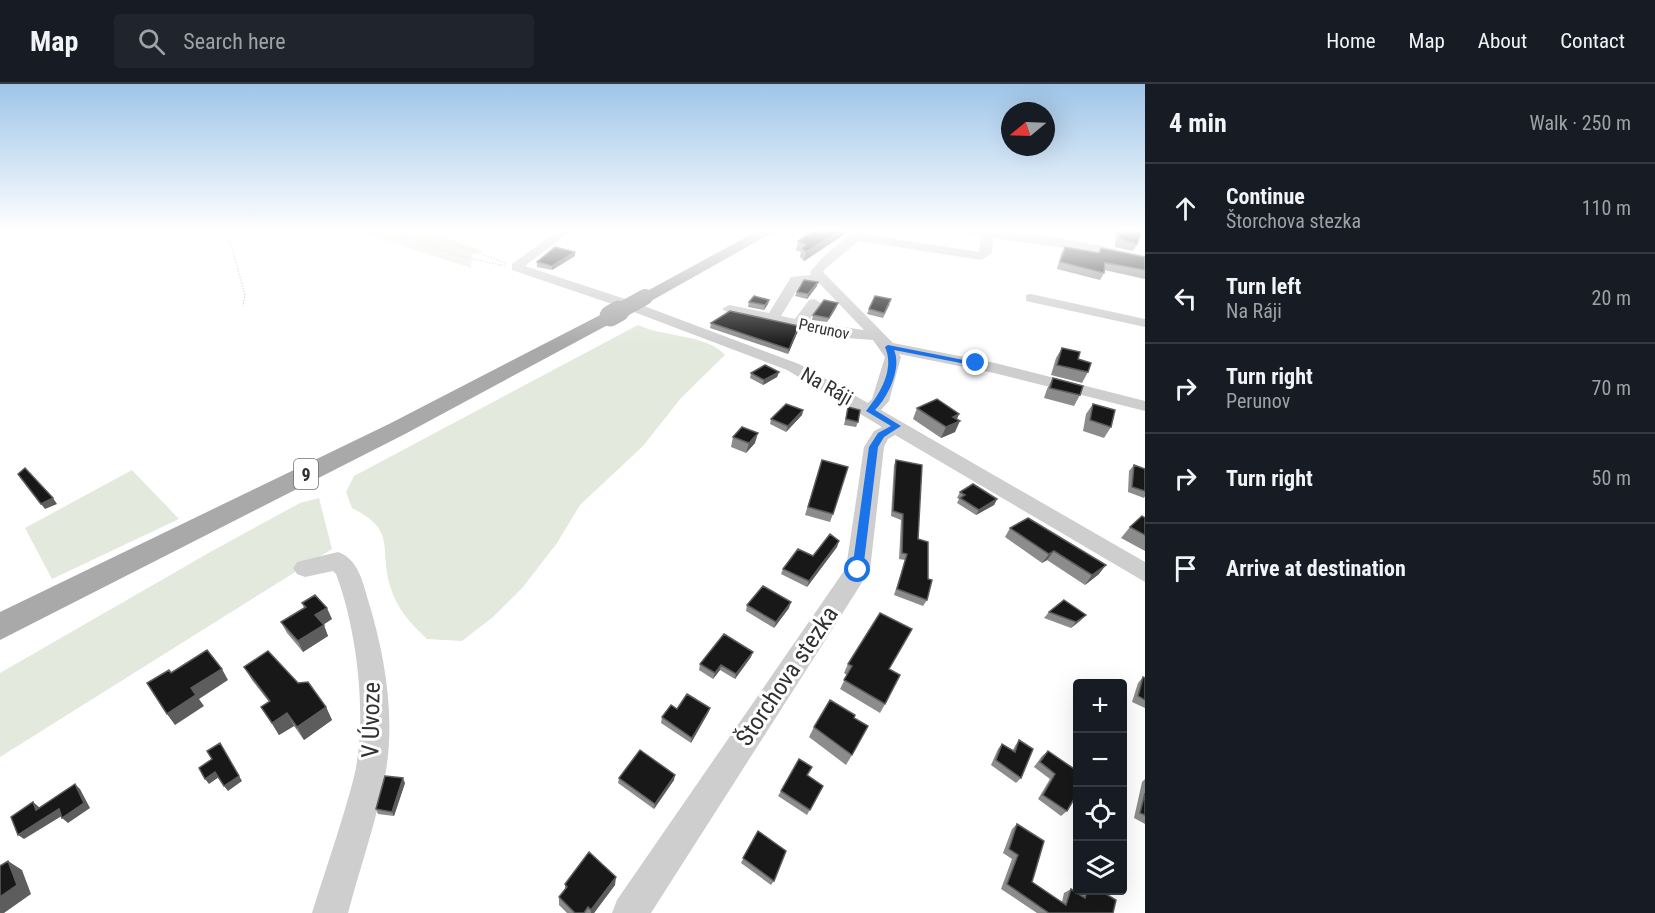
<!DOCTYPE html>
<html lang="en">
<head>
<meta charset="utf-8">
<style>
	body { margin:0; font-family:"Roboto Condensed",sans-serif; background:#20242c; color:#f1f3f6 }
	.controls { position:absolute; right:18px; bottom:18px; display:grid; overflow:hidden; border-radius:6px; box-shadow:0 6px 24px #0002 }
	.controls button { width:54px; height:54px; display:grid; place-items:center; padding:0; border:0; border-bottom:2px solid #363941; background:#171b24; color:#f1f3f6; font:30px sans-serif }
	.compass { position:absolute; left:1001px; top:18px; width:54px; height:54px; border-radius:50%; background:#171b24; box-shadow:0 6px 24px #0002; rotate:251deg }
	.stop { position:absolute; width:18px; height:18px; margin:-14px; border:4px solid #1a73e8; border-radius:50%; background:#fff }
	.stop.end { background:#1a73e8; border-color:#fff; box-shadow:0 2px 6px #0008 }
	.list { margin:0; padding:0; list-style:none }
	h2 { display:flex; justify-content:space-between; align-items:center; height:78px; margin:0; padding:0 24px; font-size:26px }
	h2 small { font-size:20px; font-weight:400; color:#9ea1a6 }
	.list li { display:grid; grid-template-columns:39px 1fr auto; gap:18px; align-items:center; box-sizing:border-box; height:90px; padding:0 24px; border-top:2px solid #363941 }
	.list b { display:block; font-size:22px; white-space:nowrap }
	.list p { margin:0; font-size:20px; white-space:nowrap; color:#9ea1a6 }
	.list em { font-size:20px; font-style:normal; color:#9ea1a6 }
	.icon { flex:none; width:33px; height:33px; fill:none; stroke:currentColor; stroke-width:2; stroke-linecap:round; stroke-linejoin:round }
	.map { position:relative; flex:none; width:1145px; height:829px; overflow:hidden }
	header { display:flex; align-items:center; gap:36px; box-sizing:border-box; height:84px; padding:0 30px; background:#171b24; border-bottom:2px solid #363941 }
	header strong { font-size:28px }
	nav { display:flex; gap:33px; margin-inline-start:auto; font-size:21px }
	.search { width:420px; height:54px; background:#20242c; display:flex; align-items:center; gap:15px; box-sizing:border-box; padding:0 21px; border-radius:6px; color:#9ea1a6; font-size:22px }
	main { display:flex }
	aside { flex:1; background:#171b24 }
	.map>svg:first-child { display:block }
</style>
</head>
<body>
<header>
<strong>Map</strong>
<div class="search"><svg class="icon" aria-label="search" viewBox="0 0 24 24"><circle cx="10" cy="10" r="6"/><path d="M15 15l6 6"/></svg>Search here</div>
<nav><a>Home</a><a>Map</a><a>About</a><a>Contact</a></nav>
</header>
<main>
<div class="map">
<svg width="1145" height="829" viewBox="0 0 1145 829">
	<rect width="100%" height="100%" fill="#fff"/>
	<path fill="#e3e9dd" d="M354,146H424L484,167L472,170L471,184Z
		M638,241C662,253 707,250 725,271L681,314L643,362L580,421L557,459L523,503L493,533L462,557L427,555C410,539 397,525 390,502C379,462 397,447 352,424L346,408L354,392Z
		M132,386L179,435L52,495L25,444Z
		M319,414L332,465L0,673V589L212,467L300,419Z"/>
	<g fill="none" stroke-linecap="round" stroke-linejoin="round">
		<path stroke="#c8c8c8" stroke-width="1.5" stroke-dasharray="1.5 1.5" stroke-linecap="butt" d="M216,146L231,160L245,211L243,222
			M383,146L460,172L505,182
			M414,146L506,179"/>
		<path fill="#cecece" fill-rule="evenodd" d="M559,146H572L525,182L628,216L799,280L868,319L872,315L885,273L873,256L835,253L729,229L722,225L729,221L769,229L791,193L811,191L810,188L823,173L855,146H867L864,150L979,168L981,152L954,146C1017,145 1084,157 1145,172V180L1100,169L993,154L992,169L981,176L859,157L826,184L823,188L893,259L995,279L1145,317V327L994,289L899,270L901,273L889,317L881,326L1145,478V498L895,351L888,355L884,363L870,486L651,829H612L617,816L846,484L864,363L874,347L882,343L787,286L618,222L512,186V180ZM807,198L820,200L864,246L808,238L821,219L814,215L809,216L795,235L781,232L801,199Z
			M1031,210L1145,235V243L1026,217V211Z
			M338,468C358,475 363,498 368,516C385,571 396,635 385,692C376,738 360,784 348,829H312C326,784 342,739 354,693C368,635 357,545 336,490L333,487L305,493L297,490L293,484L297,478Z"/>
		<path fill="#a9a9a9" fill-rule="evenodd" d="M759,146H777L651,217L645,218L636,213Z
			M610,226L619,232L617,236L405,350L0,556V528L389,340Z"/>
		<path stroke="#a9a9a9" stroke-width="16" d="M616,229L645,213"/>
		<path stroke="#a9a9a9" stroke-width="21" d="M610,232L619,227"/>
	</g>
	<path fill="#8c8c8c" d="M815,146H851L804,177L800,173L801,168L796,166L798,157Z
		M1116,146H1142L1137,160L1133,167L1115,163Z
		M1065,163L1099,169L1145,173V195L1104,186V189L1100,196L1057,185L1061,170Z
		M575,168V172L552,186L537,183V178Z
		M817,202L807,215L795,212L797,208Z
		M769,216L768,220L764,226L748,223L749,218Z
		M890,220L883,234L867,230L869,225Z
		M836,224L827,238L812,236L813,231Z
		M711,239L798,247L788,270L710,244Z
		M1062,264L1078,275L1088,288L1082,299L1051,291L1056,274Z
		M779,288L777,293L763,301L750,294L751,289Z
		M1053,294L1080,311L1074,322L1044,314L1047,305Z
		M1093,320L1111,343L1104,354L1083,347L1086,330Z
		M848,323L858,338L856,343L844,341Z
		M917,324L959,330L957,335L955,348L941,354L913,335Z
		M803,326L802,331L786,348L770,340L771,335Z
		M733,353L755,359L746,369L731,363Z
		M822,376L833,430L830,438L805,431Z
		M896,376L918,455L927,516L923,522L894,511L905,476L899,475L901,436L891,432L894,381Z
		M1134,381L1145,385V412L1144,414L1128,408L1129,387Z
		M960,408L997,415L994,421L976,431L957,419L959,415L957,414Z
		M1145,434V467L1121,454L1130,443Z
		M1010,444L1099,490L1085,501L1047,476L1042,479L1005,453Z
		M837,463L807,503L781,490L783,485Z
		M302,519L332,535L323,540L328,552L303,568L287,549L281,538L304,524Z
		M747,521L789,524L774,544L746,527Z
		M1049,528L1081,536L1071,544L1044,534Z
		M751,573L735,595L720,586L713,595L699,586L700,580Z
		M848,580L889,585L885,620L880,629L840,605L847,591L844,589Z
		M244,583L298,599L326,623L332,636L304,656L294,642L279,651L261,623L269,618L252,596Z
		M1143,593L1145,594V624L1132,618L1138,599Z
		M710,624L708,629L691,659L661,639L662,633L677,625Z
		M814,643L852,671L846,681L809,653Z
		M1019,656L1021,694L1016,699L991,681L998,665L1002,660L1013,666L1015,662Z
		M1048,667L1067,727L1061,732L1038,715L1050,695L1034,683L1042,672Z
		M807,691L823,702L807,731L778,712L781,707Z
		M619,694L674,696L654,725L618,699Z
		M1145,695V740L1134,734L1142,698Z
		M405,699L394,732L378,730L376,725Z
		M1017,740L1032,798L1062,818L1064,809L1071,805L1080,811L1081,807H1101L1113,829H1037L1001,805L1012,775L1003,769L1012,745Z
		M758,747L774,797L771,801L741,779Z
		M565,800L615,801L594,829H567L559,821V813L565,805Z"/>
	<path fill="#5d5d5d" d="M841,146H851L804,177L806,168Z
		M575,168V172L552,186V182Z
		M818,198L817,202L807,215L808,210Z
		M769,216L768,220L764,226L765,221Z
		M838,219L836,224L827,238L829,234Z
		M799,242L798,247L788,270L789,265Z
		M779,288L777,293L763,301L764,296Z
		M803,326L802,331L786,348L788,342Z
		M959,330L955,339L960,337L955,348L941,354L946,343L953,333Z
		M758,349L755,359L746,369L749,359Z
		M53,414L57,420L45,425L41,420Z
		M997,415L994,421L976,431L979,426Z
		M839,457L837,463L807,503L809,497Z
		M1054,467L1047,476L1042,479L1049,470Z
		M1106,481L1099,490L1085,501L1092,491Z
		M791,518L789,524L774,544L776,538Z
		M327,524L332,535L320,543L315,531Z
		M1086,531L1081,536L1071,544L1076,538Z
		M324,541L328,552L303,568L298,557Z
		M753,568L751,573L735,595L736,590Z
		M721,581L720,586L713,595L715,589Z
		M222,585L228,596L199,615L204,622L175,641L167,630L191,604Z
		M326,623L332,636L304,656L297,643Z
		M710,624L708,629L691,659L692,654Z
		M287,629L294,642L279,651L272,639Z
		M220,659L242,697L228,707L224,702Z
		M215,688L219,693L209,700L205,695Z
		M675,691L674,696L654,725L655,720Z
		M403,694L405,699L394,732L392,728Z
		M75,700L80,705L90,724L68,739L62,734Z
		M33,718L39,723L43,731L36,726Z
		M59,725L65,730L24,755L18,751Z
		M8,777L22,786L31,810L4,829H0V813Z
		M616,793L615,801L594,829H591V826Z"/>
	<path fill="#181818" stroke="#5d5d5d" stroke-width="1.5" d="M815,146H841L806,168L802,164L806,161L798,157Z
		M1120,146H1142L1137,160L1119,155Z
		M555,163L575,168L552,182L537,178Z
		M1065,163L1099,169L1101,164L1145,173V186L1105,179L1104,189L1060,178Z
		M804,196L818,198L808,210L797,208Z
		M754,212L769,216L765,221L749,218Z
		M875,212L891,215L884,229L869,225Z
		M824,216L838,219L829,234L813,231Z
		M730,227L799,242L789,265L711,239Z
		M1062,264L1080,268L1078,275L1091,279L1088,288L1057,281Z
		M765,281L779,288L764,296L751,289Z
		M1053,294L1083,302L1080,311L1050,304Z
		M937,315L959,330L953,333L960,337L946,343L917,324Z
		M786,320L803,326L788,342L771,335Z
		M1093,320L1115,326L1111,343L1090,336Z
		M848,323L860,326L858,338L846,335Z
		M742,343L758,349L749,359L733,353Z
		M822,376L848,383L833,430L808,423Z
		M896,376L922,381L918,455L928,458V495L932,496L927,516L897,505L907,470L902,469L903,430L893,427Z
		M1134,381L1145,385V407L1132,403Z
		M25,384L53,414L41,420L18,390Z
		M973,400L997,415L979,426L960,414L965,411L960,408Z
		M1142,432L1145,434V451L1130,443Z
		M1028,434L1106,481L1092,491L1054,467L1049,470L1010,444Z
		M830,450L839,457L809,497L783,485L798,465L813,472Z
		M763,502L791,518L776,538L747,521Z
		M315,511L327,524L315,531L324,541L298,557L281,538L306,523L302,519Z
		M1064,516L1086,531L1076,538L1049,528Z
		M880,529L912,545L889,585L900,591L885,620L844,596L852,582L848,580Z
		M724,550L753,568L736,590L721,581L715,589L700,580Z
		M207,566L222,585L191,604L196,611L167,630L147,599L169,586L171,589Z
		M268,567L298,599L308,598L326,623L297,643L287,629L272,639L261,623L270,617L244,583Z
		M1143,593L1145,594V616L1138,612Z
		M687,610L710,624L692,654L662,633L671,621L677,625Z
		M830,616L855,631L854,634L868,642L852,671L814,643Z
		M1019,656L1033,665L1021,694L996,676L1002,660L1015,668Z
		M220,659L239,692L224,702L215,688L205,695L199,684L212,675L207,667Z
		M640,666L675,691L655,720L619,694Z
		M1048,667L1077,687V710L1067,727L1043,711L1055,690L1040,678Z
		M799,675L812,683L807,691L823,702L810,726L781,707Z
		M385,692L403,694L392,728L376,725Z
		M75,700L84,719L62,734L59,725L18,751L11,733L33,718L36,726Z
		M1145,709V731L1140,729Z
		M1017,740L1044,757L1032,798L1066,821L1071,805L1085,814L1087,807H1101L1116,816L1113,829H1049L1007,800L1018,771L1009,765Z
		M758,747L786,767L774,797L743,774Z
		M589,768L616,793L591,826L588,823L584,829H575L559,813L567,803L565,800Z
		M8,777L17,801L0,813V782Z"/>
	<linearGradient id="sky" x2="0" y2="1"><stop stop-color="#9ec5e9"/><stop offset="0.56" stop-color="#fff"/><stop offset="1" stop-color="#fff" stop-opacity="0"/></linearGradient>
	<rect width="1145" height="262" fill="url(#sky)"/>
	<path fill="#1a73e8" d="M888,261L979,279L976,282L894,266C902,284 888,313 875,326L901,342L884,353L878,363L863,486L858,490L852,486L869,363L878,349L891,342L866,327C880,310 895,285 885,263Z"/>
	<g text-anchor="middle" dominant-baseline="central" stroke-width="6" stroke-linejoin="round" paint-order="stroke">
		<g font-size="16" fill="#313131" stroke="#fff">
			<text transform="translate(824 245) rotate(12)">Perunov</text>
		</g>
		<rect fill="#fff" stroke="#6f6f6f" stroke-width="1.5" x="294" y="375" width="24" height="30" rx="4.5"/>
		<g font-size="18" font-weight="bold" fill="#313131">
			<text x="306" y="390">9</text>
		</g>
		<g font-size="20" fill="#313131" stroke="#fff">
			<text transform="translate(827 302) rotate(29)">Na Ráji</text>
		</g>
		<g font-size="24" fill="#313131" stroke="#fff">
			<text transform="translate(787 592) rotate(-56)">Štorchova stezka</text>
			<text transform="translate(371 636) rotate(-89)">V Úvoze</text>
		</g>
	</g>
</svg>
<div class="controls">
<button>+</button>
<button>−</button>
<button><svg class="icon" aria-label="locate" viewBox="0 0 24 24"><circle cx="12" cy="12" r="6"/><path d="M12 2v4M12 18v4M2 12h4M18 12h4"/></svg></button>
<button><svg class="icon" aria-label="layers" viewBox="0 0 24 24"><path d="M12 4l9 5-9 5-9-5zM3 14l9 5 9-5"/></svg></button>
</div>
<svg class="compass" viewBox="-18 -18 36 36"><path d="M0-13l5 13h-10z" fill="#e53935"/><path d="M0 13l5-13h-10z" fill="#9ea1a6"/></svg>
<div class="stop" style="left:858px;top:486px"></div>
<div class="stop end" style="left:976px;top:279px"></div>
</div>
<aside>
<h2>4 min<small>Walk · 250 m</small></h2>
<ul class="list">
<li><svg class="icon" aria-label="ahead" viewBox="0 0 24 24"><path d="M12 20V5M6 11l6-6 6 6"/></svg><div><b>Continue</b><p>Štorchova stezka</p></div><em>110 m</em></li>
<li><svg class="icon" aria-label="left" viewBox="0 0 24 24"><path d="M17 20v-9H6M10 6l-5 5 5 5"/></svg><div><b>Turn left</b><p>Na Ráji</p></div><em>20 m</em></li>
<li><svg class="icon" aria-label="right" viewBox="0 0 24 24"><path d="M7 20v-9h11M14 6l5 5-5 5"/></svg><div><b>Turn right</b><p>Perunov</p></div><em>70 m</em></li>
<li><svg class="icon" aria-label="right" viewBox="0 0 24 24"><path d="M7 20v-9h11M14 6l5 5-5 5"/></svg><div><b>Turn right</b></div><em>50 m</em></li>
<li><svg class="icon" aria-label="arrive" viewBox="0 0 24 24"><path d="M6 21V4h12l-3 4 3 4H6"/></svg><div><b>Arrive at destination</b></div></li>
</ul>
</aside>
</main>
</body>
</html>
